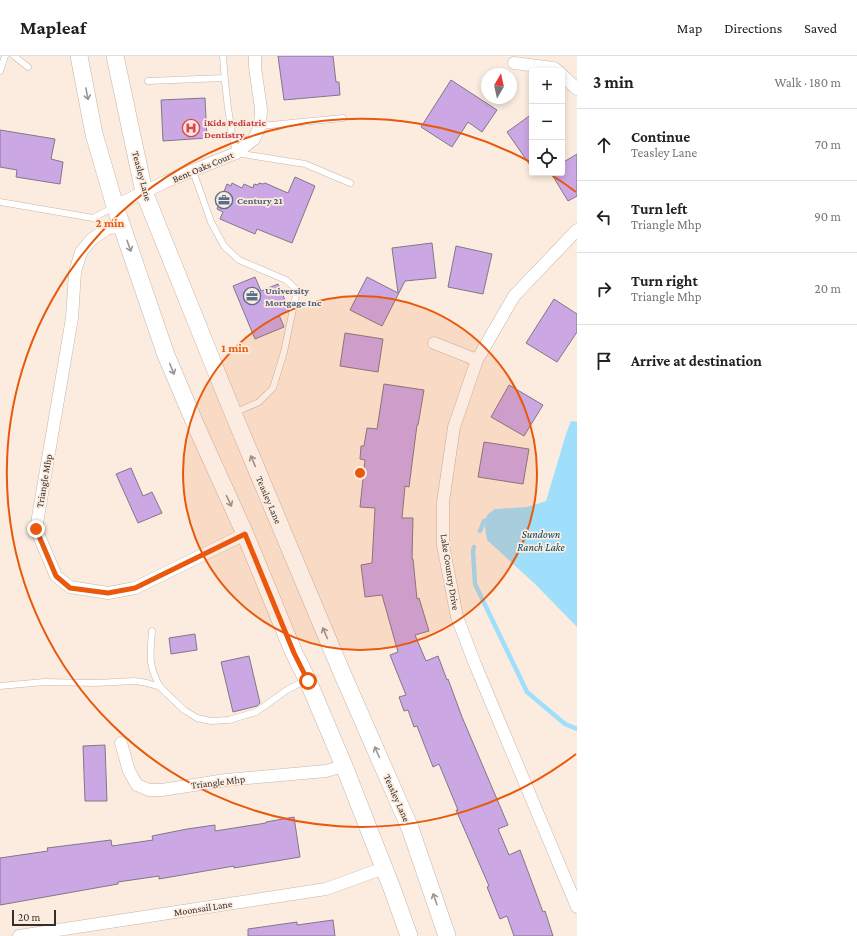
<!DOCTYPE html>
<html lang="en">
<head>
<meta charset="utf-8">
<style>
	body { margin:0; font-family:"Crimson Pro",serif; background:#f6f6f6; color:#222 }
	.controls { position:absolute; right:12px; top:12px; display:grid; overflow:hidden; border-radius:4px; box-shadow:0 2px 6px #0003 }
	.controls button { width:36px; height:36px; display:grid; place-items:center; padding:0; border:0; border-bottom:1px solid #e0e0e0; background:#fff; color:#222; font:20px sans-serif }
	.compass { position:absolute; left:481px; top:12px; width:36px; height:36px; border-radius:50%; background:#fff; box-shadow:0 2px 6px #0003; rotate:9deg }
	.scale { position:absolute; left:12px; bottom:10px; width:44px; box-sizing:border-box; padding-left:4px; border:2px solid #342e2a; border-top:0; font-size:11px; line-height:14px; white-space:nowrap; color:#342e2a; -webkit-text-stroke:3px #fcecdf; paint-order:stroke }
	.stop { position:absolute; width:12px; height:12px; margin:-9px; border:3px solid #ea580c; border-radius:50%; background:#fff }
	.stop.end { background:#ea580c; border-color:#fff; box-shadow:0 1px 4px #0008 }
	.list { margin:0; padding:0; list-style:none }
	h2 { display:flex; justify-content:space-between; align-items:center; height:52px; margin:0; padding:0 16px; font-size:17px }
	h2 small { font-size:13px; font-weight:400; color:#767676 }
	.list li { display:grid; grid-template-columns:26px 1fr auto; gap:12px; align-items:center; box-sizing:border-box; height:72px; padding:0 16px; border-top:1px solid #e0e0e0 }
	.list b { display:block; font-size:15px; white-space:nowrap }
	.list p { margin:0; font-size:13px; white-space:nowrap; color:#767676 }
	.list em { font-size:13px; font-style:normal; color:#767676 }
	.icon { flex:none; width:22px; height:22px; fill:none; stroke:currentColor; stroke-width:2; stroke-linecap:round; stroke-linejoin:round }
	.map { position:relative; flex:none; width:577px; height:880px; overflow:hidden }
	header { display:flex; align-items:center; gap:24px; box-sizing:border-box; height:56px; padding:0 20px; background:#fff; border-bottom:1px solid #e0e0e0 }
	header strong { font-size:19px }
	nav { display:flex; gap:22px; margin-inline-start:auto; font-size:14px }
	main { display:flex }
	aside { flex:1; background:#fff }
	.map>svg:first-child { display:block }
</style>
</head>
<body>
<header>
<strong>Mapleaf</strong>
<nav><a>Map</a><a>Directions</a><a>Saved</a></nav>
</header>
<main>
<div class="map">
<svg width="577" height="880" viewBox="0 0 577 880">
	<rect width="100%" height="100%" fill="#fcecdf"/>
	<path fill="#a0dffb" d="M571,365L577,366V571L535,528L487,484L484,465L488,458L495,453L527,451L546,445L566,378Z"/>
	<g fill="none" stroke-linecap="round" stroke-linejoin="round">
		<path stroke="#a0dffb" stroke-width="4.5" d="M480,475L484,465
			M474,491L473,495L475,528L527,636L565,668L577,673"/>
	</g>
	<path fill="#cba7e4" stroke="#807887" d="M278,0H333L336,26H339L340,39L284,44Z
		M451,24L497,54L482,76L468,66L452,91L421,71Z
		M205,42L207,82L163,85L161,44Z
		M532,58V112L507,76Z
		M0,74L55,83L51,103L63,106L60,128L16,121L17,114L0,111Z
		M577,98V140L568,145L551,117H562V107Z
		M295,121L315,130L292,187L257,173L255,178L220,163L223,156L217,153L227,128L231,130L232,127L242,132L244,128L253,132L254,128L258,129L259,127L263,128L265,127L288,137Z
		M432,187L436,222L405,225L382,270L350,254L367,221L398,237L392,192Z
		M456,190L492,198L483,238L448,231Z
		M255,221L261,235L278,228L289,253L288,255L279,259L284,271L255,283L233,230Z
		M554,243L577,258V276L557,306L526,287Z
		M345,277L383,283L378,316L340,310Z
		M384,328L424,334L418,369H417L409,431L405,430L402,462H413L412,503H413L417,543L419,542L429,575L415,579L426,605L438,600L447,624L448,623L462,661L508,769L498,773L509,799L520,794L543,856L545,855L553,880H514L507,860L500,863L487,831L489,830L456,754H458L439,708L433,711L417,670L414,671L408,654L404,655L399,641L406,639L390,599L398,596L382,539L365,541L361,509L372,507L375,452L360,451L365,404L360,403L361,390H364L367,372L377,373Z
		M509,329L543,349L524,380L491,361Z
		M484,386L529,393L523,428L478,421Z
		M131,412L143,440L152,436L162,457L138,467L116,418Z
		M195,578L197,594L171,598L169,582Z
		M249,600L260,647L257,650L233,656L221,606Z
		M105,689L107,745H85L83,690Z
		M294,761L300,801L234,812V810L159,823V820L118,826V828L0,849V802L48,795L47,792L111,784L112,790L153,784L152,780L187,773L215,769V775L266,767V766Z
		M333,864L335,880H248V873L297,866V869Z"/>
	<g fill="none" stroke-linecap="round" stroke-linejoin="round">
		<defs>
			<path id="lane" d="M14,0L28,11
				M223,0C225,32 229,66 236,97L305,108L350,127
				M0,15L5,0
				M148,25L224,22
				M260,70L343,62
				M193,115L211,166L224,190L239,204L286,224L297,234L284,296L273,332L259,346L234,357
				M0,146L93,162L114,151
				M152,575C150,601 148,608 160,631
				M0,630L44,626L95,627L135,625L147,627L160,631L184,654L197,662L211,665L229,664L256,656L287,634L300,627L307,625"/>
			<path id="street" d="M514,7L554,12L558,15
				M562,19L577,33
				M115,150L165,126L236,97L254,83L260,70L261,53L255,11V0
				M122,171L108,172L92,183L81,196L75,216L72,262L36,473L56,520L70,531L108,537L135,532L245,478
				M577,174L514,240L477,304L454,371L443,446V489L457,561L475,608L577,851
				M434,287L477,304
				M121,687L129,715L137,729L149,734H162L226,724L326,715L344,710
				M19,880L326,833L384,812"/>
			<path id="secondary" d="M79,0L94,78L115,150L166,299L197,372L245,478L294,597L308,625L344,710L393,835L409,880
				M115,0L144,136L233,357L342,617L410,772L447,880"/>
		</defs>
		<use href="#lane" stroke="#c5b6a9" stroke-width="7"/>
		<use href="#street" stroke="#c5b6a9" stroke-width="13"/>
		<use href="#secondary" stroke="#c5b6a9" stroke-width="18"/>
		<use href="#lane" stroke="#fff" stroke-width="6"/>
		<use href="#street" stroke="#fff" stroke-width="12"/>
		<use href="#secondary" stroke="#fff" stroke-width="17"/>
	</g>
	<defs><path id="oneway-shaft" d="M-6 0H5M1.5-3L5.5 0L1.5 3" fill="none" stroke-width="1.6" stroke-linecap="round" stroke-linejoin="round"/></defs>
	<g stroke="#9a9694">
		<use href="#oneway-shaft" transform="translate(87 38) rotate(79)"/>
		<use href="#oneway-shaft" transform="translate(129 190) rotate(71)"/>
		<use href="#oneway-shaft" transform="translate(172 313) rotate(68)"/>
		<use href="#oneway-shaft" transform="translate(253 405) rotate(-113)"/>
		<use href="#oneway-shaft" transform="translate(229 445) rotate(65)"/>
		<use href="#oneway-shaft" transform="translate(325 577) rotate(-113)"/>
		<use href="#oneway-shaft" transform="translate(377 696) rotate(-114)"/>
		<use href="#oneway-shaft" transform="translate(435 843) rotate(-109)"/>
	</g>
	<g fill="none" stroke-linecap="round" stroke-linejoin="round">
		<path stroke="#ea580c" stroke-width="5" d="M36,473L56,520L70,532L108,537L135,532L245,478L294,597L308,625"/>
	</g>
	<circle cx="360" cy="417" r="177" fill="#e8590c" fill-opacity=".12"/>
	<g fill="none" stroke="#e8590c" stroke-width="2">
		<circle cx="360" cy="417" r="177"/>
		<path d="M576 698A354 354 0 1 1 532 107M550 118A354 354 0 0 1 576 136"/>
	</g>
	<defs>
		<symbol id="hospital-ring" viewBox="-11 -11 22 22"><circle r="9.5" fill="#fcecdf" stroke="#e0444e" stroke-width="1.5"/><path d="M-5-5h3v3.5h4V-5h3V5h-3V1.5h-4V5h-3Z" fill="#e0444e"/></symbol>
		<symbol id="office-ring" viewBox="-11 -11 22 22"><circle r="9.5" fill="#fcecdf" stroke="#5c6f8a" stroke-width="1.5"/><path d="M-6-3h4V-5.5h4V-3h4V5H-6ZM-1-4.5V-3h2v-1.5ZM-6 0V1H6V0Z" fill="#5c6f8a"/></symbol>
	</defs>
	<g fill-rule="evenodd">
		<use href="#hospital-ring" x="181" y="62" width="20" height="20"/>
		<use href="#office-ring" x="214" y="134" width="20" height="20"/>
		<use href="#office-ring" x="242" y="230" width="20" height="20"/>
	</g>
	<g text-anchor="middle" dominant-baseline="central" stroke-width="3.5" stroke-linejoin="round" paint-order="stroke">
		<g font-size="10" font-weight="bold" fill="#be3a42" stroke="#fcecdf" text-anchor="start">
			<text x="204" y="66">iKids Pediatric<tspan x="204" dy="12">Dentistry</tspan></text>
		</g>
		<g font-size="10" fill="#342e2a" stroke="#fcecdf">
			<text transform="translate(203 111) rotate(-23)">Bent Oaks Court</text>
			<text transform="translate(142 120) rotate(75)">Teasley Lane</text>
			<text transform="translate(44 425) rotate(-80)">Triangle Mhp</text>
			<text transform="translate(269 444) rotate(67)">Teasley Lane</text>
			<text transform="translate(450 516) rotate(81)">Lake Country Drive</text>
			<text transform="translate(218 726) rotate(-7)">Triangle Mhp</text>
			<text transform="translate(397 742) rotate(66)">Teasley Lane</text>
			<text transform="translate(203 852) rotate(-9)">Moonsail Lane</text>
		</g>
		<g font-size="10" font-weight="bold" fill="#4e5e75" stroke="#fcecdf" text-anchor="start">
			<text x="237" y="144">Century 21</text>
			<text x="265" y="234">University<tspan x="265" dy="12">Mortgage Inc</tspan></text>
		</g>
		<g font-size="11" font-style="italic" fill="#004961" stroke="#fcecdf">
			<text x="541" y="478">Sundown<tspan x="541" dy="13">Ranch Lake</tspan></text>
		</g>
	</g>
	<circle cx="360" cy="417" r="6" fill="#e8590c" stroke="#fcecdf" stroke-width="2"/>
	<g font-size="12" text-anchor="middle" font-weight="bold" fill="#e8590c" stroke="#fcecdf" stroke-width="3.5" stroke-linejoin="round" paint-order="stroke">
		<text x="110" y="171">2 min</text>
		<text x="235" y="296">1 min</text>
	</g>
</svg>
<div class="controls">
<button>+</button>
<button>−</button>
<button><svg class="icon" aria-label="locate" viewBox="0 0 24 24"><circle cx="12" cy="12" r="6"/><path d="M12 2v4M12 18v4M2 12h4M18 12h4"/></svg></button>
</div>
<svg class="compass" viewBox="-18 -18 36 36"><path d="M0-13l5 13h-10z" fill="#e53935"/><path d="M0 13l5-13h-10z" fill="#767676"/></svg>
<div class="scale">20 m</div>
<div class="stop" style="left:308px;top:625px"></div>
<div class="stop end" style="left:36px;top:473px"></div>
</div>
<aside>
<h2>3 min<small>Walk · 180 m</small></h2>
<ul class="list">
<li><svg class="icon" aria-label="ahead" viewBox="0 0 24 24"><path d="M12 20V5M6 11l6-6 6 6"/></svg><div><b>Continue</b><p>Teasley Lane</p></div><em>70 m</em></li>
<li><svg class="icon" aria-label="left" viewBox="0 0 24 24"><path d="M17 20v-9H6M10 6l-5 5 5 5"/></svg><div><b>Turn left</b><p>Triangle Mhp</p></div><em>90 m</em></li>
<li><svg class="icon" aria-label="right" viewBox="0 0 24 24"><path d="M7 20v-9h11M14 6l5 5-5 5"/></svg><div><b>Turn right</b><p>Triangle Mhp</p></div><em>20 m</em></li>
<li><svg class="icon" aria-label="arrive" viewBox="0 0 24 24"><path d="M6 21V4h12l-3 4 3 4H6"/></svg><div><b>Arrive at destination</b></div></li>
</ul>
</aside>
</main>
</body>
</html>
